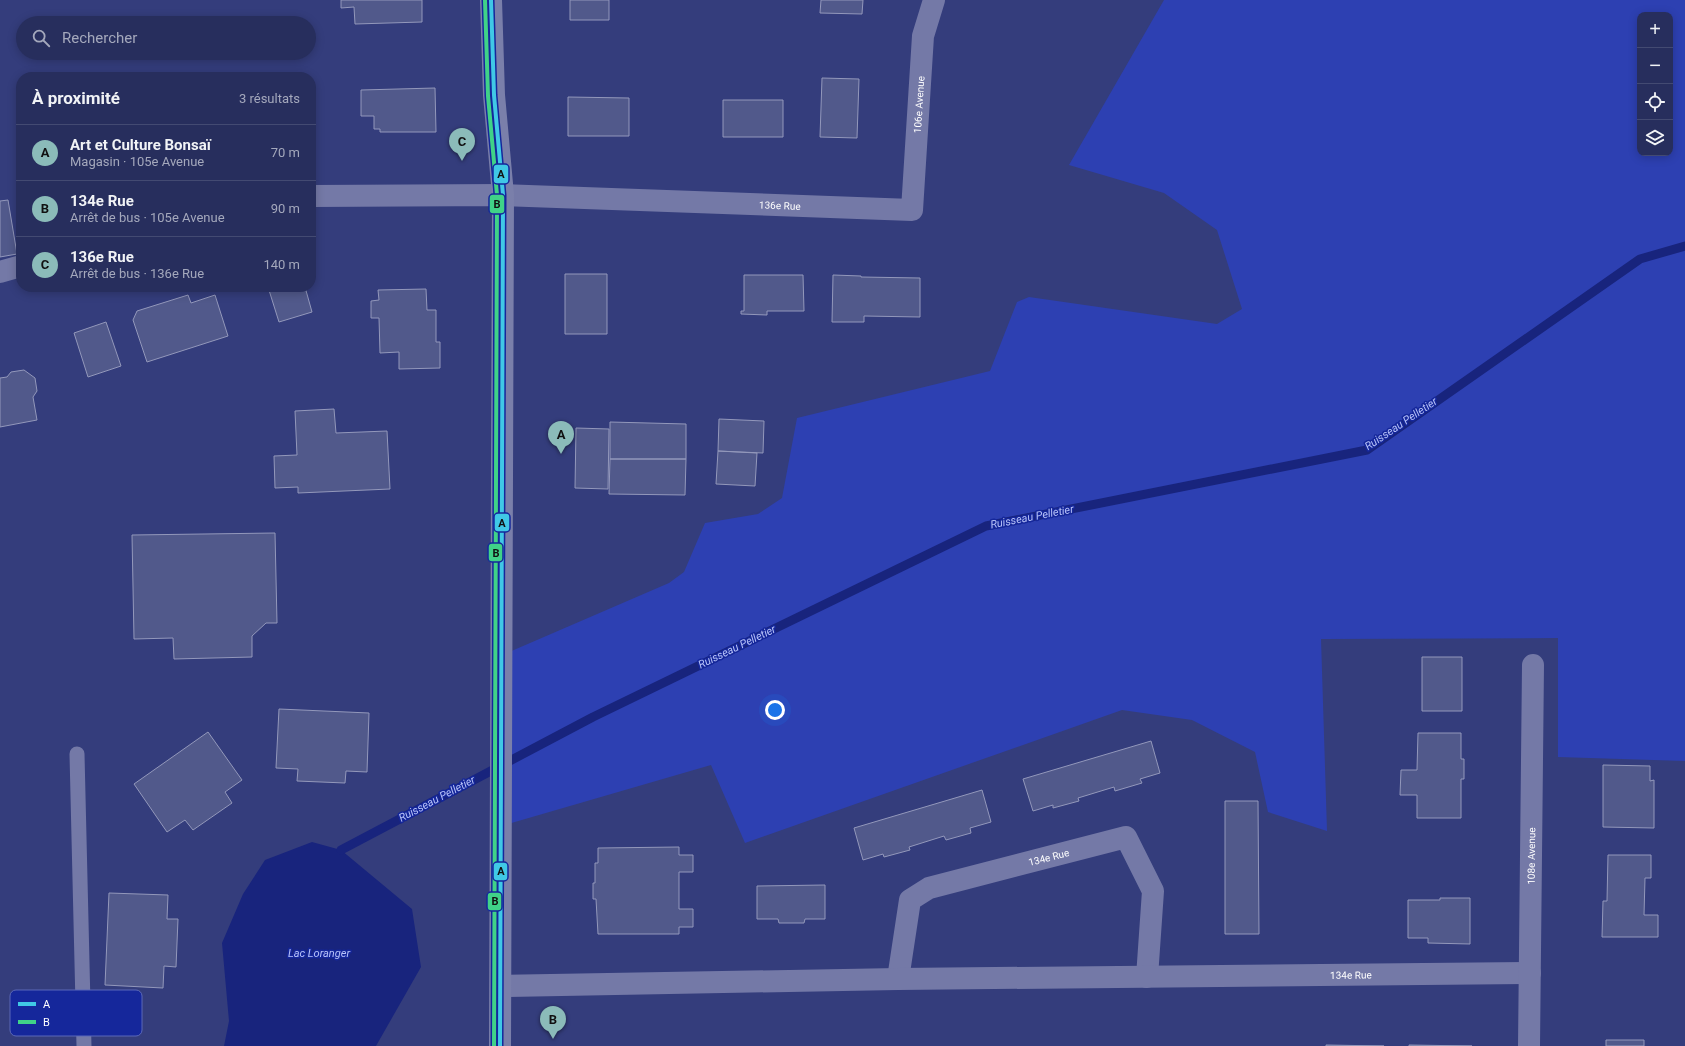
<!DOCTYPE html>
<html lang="fr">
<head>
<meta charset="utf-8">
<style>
	body { margin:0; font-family:Roboto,sans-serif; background:#333a66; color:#f1f3f6 }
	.controls { position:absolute; right:12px; top:12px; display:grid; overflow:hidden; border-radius:8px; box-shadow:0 2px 10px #0003 }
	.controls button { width:36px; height:36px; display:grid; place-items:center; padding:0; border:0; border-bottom:1px solid #434a72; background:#272e5d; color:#f1f3f6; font:20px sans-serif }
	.you { position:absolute; left:775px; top:710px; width:14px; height:14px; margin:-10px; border:3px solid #fff; border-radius:50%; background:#1a73e8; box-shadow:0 0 0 6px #1a73e833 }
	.badge { display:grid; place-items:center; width:26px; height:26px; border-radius:50%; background:#8bbbb9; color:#111; font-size:13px; font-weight:700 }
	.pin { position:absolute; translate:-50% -33px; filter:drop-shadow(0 1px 2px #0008) }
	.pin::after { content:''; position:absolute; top:21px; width:14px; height:12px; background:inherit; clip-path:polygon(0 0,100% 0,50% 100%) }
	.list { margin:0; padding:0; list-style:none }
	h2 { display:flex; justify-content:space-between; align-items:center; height:52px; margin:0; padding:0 16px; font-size:17px }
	h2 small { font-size:13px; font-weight:400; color:#a4a8bc }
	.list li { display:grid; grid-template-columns:26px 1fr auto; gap:12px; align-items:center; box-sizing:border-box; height:56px; padding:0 16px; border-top:1px solid #434a72 }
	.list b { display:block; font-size:15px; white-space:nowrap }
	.list p { margin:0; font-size:13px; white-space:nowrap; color:#a4a8bc }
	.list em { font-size:13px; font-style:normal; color:#a4a8bc }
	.icon { flex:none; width:22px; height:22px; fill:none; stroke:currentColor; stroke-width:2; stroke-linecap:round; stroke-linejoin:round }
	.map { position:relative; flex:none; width:1685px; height:1046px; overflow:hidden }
	.search { position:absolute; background:#272e5d; box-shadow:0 2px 10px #0003; left:16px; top:16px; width:300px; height:44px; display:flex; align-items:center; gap:10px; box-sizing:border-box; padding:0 14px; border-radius:22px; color:#a4a8bc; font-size:15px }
	.panel { position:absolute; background:#272e5d; box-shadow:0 2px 10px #0003; left:16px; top:72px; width:300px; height:220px; border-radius:16px }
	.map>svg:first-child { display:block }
</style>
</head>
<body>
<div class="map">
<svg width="1685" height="1046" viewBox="0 0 1685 1046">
	<rect width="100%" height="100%" fill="#343d7c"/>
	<path fill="#2d40b2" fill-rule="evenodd" d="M1164,0H1685V761L1558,757V638L1321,639L1327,831L1268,812L1255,752L1192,720L1122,710L745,843L711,765L501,826L502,655L669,583L684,572L705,523L758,514L782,498L797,418L990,371L1017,302L1029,297L1217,324L1242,309L1217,230L1164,193L1069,165ZM1640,15H1670V153H1640Z"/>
	<path fill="#18247d" d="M312,842L341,850L412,909L421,967L376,1046H224L229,1021L222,943L243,894L265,860Z"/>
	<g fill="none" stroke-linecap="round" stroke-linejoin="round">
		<path stroke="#18247d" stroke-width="9" d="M341,850L593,717L986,526L1367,450L1640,259L1685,246"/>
	</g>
	<path fill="#51598b" stroke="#9398bb" d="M341,0H422V22L355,24L354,7L341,8Z
		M570,0H609V20H570Z
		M821,0H863L862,14L820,13Z
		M822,78L859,79L857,138L820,137Z
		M435,88L436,132H380V129H374V116H361V90Z
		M568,97L629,98V136H568Z
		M723,100H783V137H723Z
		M8,200L17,254L0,257V201Z
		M565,274H607V334H565Z
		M744,275H803L804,311H767V315L741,314V311H744Z
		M833,275L861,276V277L920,278V317L864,316V322H832Z
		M268,287H305L312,312L279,322Z
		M426,289L427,310H436V342H440V368L399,369V352L380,353L379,318H371V301L379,300L378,290Z
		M188,295L191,303L215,295L228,336L147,362L133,320L137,311Z
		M106,322L121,366L88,377L74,333Z
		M24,370L35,378L37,391L33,397L37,420L0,427V378L7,377L11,372Z
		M334,409L336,433L387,431L390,489L298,493V487L275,488L274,456L297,455L295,411Z
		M719,419L764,421L763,453L718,451Z
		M610,422L686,424V459H610Z
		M576,428L609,429L608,489L575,488Z
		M718,451L757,453L755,486L716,484Z
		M610,459H686L685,495L609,494Z
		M275,533L277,623H266L252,636V657L174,659L173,638L134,639L132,535Z
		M1422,657H1462V711H1422Z
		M279,709L369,713L367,772L346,771L345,783L297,781L298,769L276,768Z
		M208,732L242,780L225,792L232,803L193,830L185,820L167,832L134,784Z
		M1418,733H1461V759H1464V779H1461V818H1417V795H1400L1401,770H1417Z
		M1151,741L1160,773L1140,779L1142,783L1115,791L1114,787L1078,798L1079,801L1053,808V805L1033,811L1023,779Z
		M1603,765L1650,766V781L1654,780V828L1603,827Z
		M982,790L991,822L970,828L971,833L946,840L944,836L909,847L910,850L884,857L883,854L863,860L854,828Z
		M1225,801H1258L1259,934H1225Z
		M679,847V855H693V872H679V909H693V927H679V934H598L596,899H593V883H595V863H598V848Z
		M1608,855H1651V878H1645L1644,915H1658V937H1602L1603,901H1607Z
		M825,885V919H805L804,923H779L778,919H757V886Z
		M109,893L168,895L167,919H178L176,967L164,966L163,988L105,985Z
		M1440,898H1470V944L1428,943V938H1408V900H1440Z
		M1606,1040H1644V1046H1606Z
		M1326,1045L1384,1046H1326Z
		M1409,1045L1472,1046H1409Z"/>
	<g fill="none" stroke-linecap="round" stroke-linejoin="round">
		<path stroke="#7479a7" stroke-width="15" d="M77,754L84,1046"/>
		<g stroke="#7479a7" stroke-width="22">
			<path id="s1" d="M311,196L503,195L912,210L923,36L934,0"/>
			<path d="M0,272L21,266"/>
			<path id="s2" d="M898,979L910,900L929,888L1126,837L1153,891L1147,977"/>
			<path id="s3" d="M501,986L898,979L1530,973"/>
			<path id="s4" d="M1529,1046L1533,665"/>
		</g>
		<path stroke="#7a7faa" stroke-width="22" d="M491,0L494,95L503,195L500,1046"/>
		<defs>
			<path id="bus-1" d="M491,0L494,95L503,195L500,1046"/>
			<path id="bus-2" d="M485,0L488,96L497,195L494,1046"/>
		</defs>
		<use href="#bus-1" stroke="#15279b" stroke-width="7"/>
		<use href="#bus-2" stroke="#15279b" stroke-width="7"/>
		<use href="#bus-1" stroke="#40c8e6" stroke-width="4"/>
		<use href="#bus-2" stroke="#40d288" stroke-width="4"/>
	</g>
	<g text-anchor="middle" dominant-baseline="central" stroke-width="3" stroke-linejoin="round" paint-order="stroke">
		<g font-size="10" fill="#fff" stroke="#15279b">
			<text stroke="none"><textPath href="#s1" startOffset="707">106e Avenue</textPath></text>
			<text stroke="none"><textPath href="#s1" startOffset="469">136e Rue</textPath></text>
			<text stroke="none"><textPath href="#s4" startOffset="190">108e Avenue</textPath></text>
			<text stroke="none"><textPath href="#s2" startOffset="226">134e Rue</textPath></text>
			<text stroke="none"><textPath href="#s3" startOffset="850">134e Rue</textPath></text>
		</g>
		<g font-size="11" font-style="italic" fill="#b7c2f9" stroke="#15279b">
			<text transform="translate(1401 424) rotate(-34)">Ruisseau Pelletier</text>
			<text transform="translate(1032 517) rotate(-11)">Ruisseau Pelletier</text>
			<text transform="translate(737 647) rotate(-26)">Ruisseau Pelletier</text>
			<text transform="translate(437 799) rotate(-28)">Ruisseau Pelletier</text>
			<text x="319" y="953">Lac Loranger</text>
		</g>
	</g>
	<rect x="10" y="990" width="132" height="46" rx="6" fill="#15279b" stroke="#5b68b9" stroke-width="1"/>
	<rect x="18" y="1002" width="18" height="4" fill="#40c8e6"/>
	<rect x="18" y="1020" width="18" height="4" fill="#40d288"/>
	<g font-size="11" fill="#fff">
		<text x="43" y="1008">A</text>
		<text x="43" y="1026">B</text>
	</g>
	<g stroke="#15279b" stroke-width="1.5">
		<rect x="493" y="164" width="16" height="20" rx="4" fill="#40c8e6"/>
		<rect x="489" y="194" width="16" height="20" rx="4" fill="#40d288"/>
		<rect x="494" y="513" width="16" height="19" rx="4" fill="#40c8e6"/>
		<rect x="488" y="543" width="15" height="19" rx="4" fill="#40d288"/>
		<rect x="493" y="862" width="15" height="19" rx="4" fill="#40c8e6"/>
		<rect x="487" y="892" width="15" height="19" rx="4" fill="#40d288"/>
	</g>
	<g font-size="11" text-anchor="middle" font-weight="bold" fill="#111">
		<text x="501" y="178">A</text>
		<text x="497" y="208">B</text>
		<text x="502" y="527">A</text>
		<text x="496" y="557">B</text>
		<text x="501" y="875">A</text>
		<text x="495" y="905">B</text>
	</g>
</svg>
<div class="controls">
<button>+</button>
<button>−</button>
<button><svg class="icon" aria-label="locate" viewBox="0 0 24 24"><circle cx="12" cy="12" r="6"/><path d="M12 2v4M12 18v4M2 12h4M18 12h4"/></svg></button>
<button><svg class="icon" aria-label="layers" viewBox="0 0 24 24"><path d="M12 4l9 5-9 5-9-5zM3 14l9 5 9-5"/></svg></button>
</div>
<div class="you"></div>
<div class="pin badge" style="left:561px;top:454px">A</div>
<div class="pin badge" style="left:553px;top:1039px">B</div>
<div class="pin badge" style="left:462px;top:161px">C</div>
<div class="search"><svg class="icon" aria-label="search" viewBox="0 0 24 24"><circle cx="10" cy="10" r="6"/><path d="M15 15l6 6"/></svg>Rechercher</div>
<section class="panel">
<h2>À proximité<small>3 résultats</small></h2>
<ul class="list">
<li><span class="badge">A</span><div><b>Art et Culture Bonsaï</b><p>Magasin · 105e Avenue</p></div><em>70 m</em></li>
<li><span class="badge">B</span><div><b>134e Rue</b><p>Arrêt de bus · 105e Avenue</p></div><em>90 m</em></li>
<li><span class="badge">C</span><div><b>136e Rue</b><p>Arrêt de bus · 136e Rue</p></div><em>140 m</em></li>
</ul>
</section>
</div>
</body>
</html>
